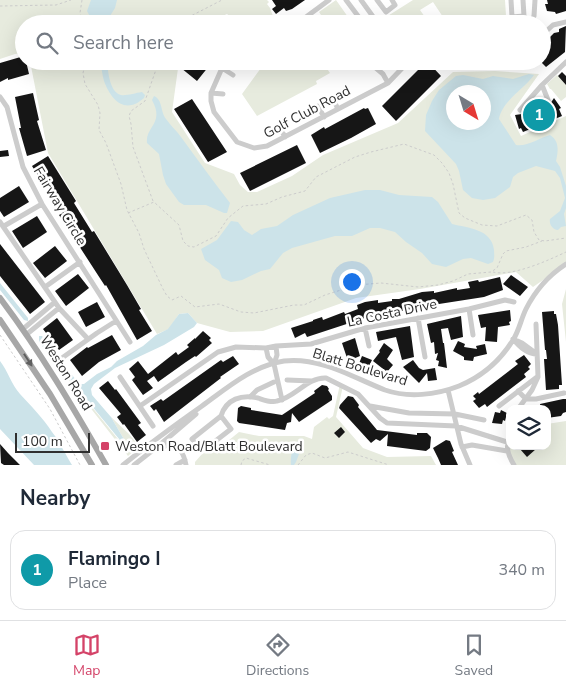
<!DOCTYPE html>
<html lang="en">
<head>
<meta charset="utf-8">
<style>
	body { margin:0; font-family:"Nunito Sans",sans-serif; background:#f6f6f7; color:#1f2937 }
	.controls { position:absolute; right:15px; bottom:15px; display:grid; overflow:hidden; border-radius:10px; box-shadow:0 5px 20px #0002 }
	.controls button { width:45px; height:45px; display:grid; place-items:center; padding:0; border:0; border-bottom:1px solid #e0e1e3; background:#fff; color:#1f2937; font:25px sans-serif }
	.compass { position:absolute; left:446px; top:85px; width:45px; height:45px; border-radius:50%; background:#fff; box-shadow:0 5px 20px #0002; rotate:142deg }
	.scale { position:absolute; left:15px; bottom:12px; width:75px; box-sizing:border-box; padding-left:5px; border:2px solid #2f2f2f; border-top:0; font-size:14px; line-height:18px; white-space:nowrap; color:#2f2f2f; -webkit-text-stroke:4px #fff; paint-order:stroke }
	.you { position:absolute; left:351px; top:281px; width:18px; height:18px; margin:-12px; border:4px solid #fff; border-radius:50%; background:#1a73e8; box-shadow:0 0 0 8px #1a73e833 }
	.badge { display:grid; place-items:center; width:32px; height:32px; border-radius:50%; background:#d44368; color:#fff; font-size:16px; font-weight:700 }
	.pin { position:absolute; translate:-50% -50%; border:2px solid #fff; box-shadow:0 1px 5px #0006 }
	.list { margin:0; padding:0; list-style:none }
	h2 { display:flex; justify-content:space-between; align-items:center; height:65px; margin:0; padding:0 20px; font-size:21px }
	h2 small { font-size:16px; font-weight:400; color:#747a83 }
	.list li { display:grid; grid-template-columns:32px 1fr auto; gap:15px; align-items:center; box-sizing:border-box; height:80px; margin:0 10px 10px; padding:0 10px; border:1px solid #e0e1e3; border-radius:15px }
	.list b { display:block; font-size:19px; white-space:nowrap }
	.list p { margin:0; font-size:16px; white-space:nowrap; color:#747a83 }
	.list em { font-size:16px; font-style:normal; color:#747a83 }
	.icon { flex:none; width:28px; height:28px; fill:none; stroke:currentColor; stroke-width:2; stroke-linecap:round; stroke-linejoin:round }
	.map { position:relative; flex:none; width:566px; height:465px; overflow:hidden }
	.search { position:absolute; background:#fff; box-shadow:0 5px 20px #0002; left:15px; right:15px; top:15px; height:55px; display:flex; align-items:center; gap:12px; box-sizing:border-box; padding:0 18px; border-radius:28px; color:#747a83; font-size:19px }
	.sheet { height:155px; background:#fff }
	nav { display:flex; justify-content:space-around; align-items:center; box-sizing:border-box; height:70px; border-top:1px solid #e0e1e3; background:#fff; font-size:14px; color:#747a83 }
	nav a { display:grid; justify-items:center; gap:2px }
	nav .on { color:#d44368 }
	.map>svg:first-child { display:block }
</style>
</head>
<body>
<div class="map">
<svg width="566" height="465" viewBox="0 0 566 465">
	<rect width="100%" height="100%" fill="#fff"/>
	<path fill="#e7ebde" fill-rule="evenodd" d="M0,0H267L269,2L267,4L270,8L274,19C252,25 245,29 227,14L213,20L210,24H24V53L15,54L0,59Z
		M336,0L353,24H327L319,12Z
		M413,0H505L506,16L445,20L433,2L420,10L430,24H409L405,20L402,24H375Z
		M30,61H179L172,112L205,163L234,174L240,185L248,192H257L292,176L323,155L398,123L453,72L495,71L539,74L510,115L521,136L566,116V264L533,287L516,272L420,289L356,298L263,331L230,332L197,323L188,313L179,314L169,329L157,334L48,153ZM454,92H484V122H454Z
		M266,61H325L323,63L330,73L316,81L317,84L257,116L242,94Z
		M557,75L566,85V97L561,101L551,89H550L547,84Z
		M566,289V342L562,304Z
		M39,342L122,444L125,441L111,417L129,434L138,445L137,448L128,456Z
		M340,384L343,386L336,417L363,448L387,457L431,456L436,465H195V462L202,454L223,445L239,432L259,436H304L312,439L314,427L327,417L329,419L333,416Z
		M566,421V465H514L507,442L510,446H547V424Z"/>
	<path fill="#cce3e9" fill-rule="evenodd" d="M91,0H117L115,8L105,24H94L87,11Z
		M100,61H107C108,70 109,92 121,95C126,96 135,93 142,92L145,95L144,98C125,115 111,100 104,81C102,75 102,68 100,61Z
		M529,74L534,75C524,89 502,101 499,119L516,145C527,147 539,138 550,135C560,141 558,152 556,161L560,167L566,186V208L564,214L566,226L561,227L558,230C552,229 549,224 550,219L560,211L565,198L560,178L555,171L536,166L518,173L513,177L510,187L495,198L483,200L472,198L463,190L459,171L456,164L425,131L426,115L432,101L439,90L456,76L463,75L483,79L493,76L513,79ZM454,92H484V122H454Z
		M154,96C163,100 160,111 166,119C170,125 176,130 181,137C197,159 213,181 230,203L227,213H224L206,205H184L179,202L166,184L163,175L159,154L147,143C145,126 165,124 152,100Z
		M365,190H380L399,195L432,197L438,202L452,224C468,228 492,229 494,250C494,254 495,257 493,262L488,264L471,258L463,259L446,267L432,264L422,253L406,242L395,232L380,228H370L352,236H335L292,248L283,253L270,269L261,271L242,280L231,282L222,278L219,270L205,260L201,249L217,240L231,221L238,222L244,230L252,235L261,229L277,226L293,215L330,198Z
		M0,283L28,318V321L24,320L0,290Z
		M188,313L197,323L194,327L164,345L115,368L94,384L91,389L92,395L111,417L125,441L126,443L124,445L39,342V336H42L76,380L80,384H84L97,374L111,367L117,361L143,346L156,335L168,329L179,314Z
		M0,361C8,371 11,384 20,394C31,406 43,418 52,432C60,442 65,454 72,465H34L0,429Z
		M301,438L304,441L296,462L294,465H291C290,455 293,445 301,438Z"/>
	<path fill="#161616" d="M272,0H305L292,9L286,11L284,8L276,14L272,9L276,6Z
		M547,0H566V11L556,14L555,12L547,11L545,4H548Z
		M566,26L565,52L546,67L542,63V45L554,33L559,32V29Z
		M24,56V61H26L29,74L8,80V78L0,82V63Z
		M189,61H213L197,81L181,68L186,62L187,64Z
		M427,61L441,76L396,121L382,106Z
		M448,61H510V67H448Z
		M562,72L566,76V85L558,76Z
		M33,93L39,120L37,121L46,150L27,156L19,128H21L15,97Z
		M554,98L561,108L559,109L562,116L523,132L521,128L519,129L515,115L522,114L537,104V106L542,103L550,104Z
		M192,99L227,152L208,162L174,109Z
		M364,108L365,109L368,108L376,124L351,138L320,153L311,135L324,127L325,129Z
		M297,145L306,163L250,191L240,173Z
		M8,150L9,156L0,157V151Z
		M48,156L76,201L74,203L92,232L94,231L127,285L141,309L139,310L152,331L137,340L106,285L105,286L59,215L63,213L45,183L43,184L32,166Z
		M19,186L29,202L4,217L0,211V198Z
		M37,216L47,232L23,248L12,231Z
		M0,244L45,302L30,314L0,276Z
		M55,246L67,261L45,278L33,263Z
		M78,274L89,288L66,306L55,291Z
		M511,275L528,287L520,296L503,284Z
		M500,277L503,290L484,297L426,306L372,317L371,316L307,337L305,333L295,338L291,328L313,321V320L322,317L323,320L344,312L345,314L358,309L357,305L365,302L378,300V303L392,301V299H399L422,292L434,291V293L457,288V290L470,288L468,282L478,280L479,282Z
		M97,302L105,317L86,327L78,312Z
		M510,310L511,321L509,322L510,325L498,327L497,342L485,341L486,327L481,328L478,315Z
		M554,311V314H556L558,325L562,385H559V389L546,390L544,359H547L546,350H545L542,312Z
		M461,316L463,337L451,340L448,328L441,329L443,343H444L447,368L438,366L439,361L436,360L438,353L435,354L434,342L431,343L427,324Z
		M57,318L73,340L59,350L43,329Z
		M410,326L414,357L402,360L396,337L378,341L376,332Z
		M203,331L211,338L209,340L212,343L196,357L195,356L186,362L158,382L154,376L147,381L153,388L143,395L132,380L135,377L129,369L138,361L148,374L176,352L178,355L189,347L187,345L195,338V339Z
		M112,335L121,350L99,362L82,376L70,360L87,347L88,348Z
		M355,338L360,356L348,361L342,343Z
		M458,341L465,344L464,347L477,349L476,346L485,344L487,354L474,357L473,361L464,360V357L453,351Z
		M384,343L393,350L387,359L393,365L387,372L373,361L380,352L379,351Z
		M524,355L531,364L528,367L530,369L524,374L526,377L487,407L485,404L479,408L473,401L476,399L473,396L478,392L479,394L518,364L515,361Z
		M233,356L239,364L220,377L221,378L164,422L156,409L154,411L150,406L161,399L163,401L221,360L223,362Z
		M362,356L372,360L367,370L358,366Z
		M413,360L419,368L423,370L435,368L437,380L428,381L427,373L419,383L403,367Z
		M108,381L115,390L116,389L141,423L138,425L146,435L137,442L124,424L123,425L117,417L121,414L99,388Z
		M322,385L327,386L329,389L328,390L332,396V400L299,422L292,413L291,422L287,423L285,430L239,423L237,421L238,408L241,406L251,408V410L282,415L315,393L314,391Z
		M348,396L353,397L359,405L358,407L377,430L417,435V433H427L431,437L430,448L426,451L387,446L388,434L380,441L376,439L371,443L339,408L340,405Z
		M563,399H566V412L563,413L561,416L547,418V409H541L540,404Z
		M501,410L507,413L505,421L503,420L502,424L492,423L495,412L500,413Z
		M341,427L345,432L339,438L334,433Z
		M446,440L450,441L454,451L452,452L458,465H441L438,458L433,448Z
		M0,444L8,453L20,465H4L1,463Z
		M524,446H534L536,449L527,457L520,449Z"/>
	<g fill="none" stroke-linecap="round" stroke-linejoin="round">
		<path stroke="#ccc" stroke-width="1" stroke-dasharray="2.5 2.5" stroke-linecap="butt" d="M82,0L80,13L84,24
			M0,6L56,5L71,0
			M180,24L187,18L222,0
			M86,61L83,73L85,84L98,105L100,113L99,130L106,143L121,184L127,210L139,233L144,249L163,289L167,296L172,300L181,296L195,307L219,304L241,312L254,313L294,305H304L325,295L357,285L381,283L418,287L438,285L453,281L468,274L491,272L497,268L503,254L506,251L526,247L542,241
			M153,201L133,147L131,124L129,116L131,111L145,101L159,61
			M128,213L154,202L179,225L183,241L188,246L194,247L216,236L228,218L243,206L266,204L282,197L305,191L316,177L355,157L371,152L404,144L434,155L442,163L449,173L453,184L459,213L465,218L482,225L497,226L526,215L532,220L534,232L539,240L545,241L566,238
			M493,272C512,277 549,260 566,252
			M0,335L50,409L80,465
			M241,465L242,461L246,458L270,465
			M298,465L306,455L312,453L325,458L348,452L389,465"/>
		<path stroke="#ccc" stroke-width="5" d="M346,0L364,24
			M361,0L374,18L366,24
			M377,0L386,12L395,5L392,0
			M511,0L512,17L524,16
			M523,0L524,16L530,23
			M279,24L302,20L329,0
			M458,24L499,22V24
			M529,24L534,16L535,0
			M542,35L553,25L566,22
			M227,61L222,68L211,93V101L214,112L237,142L254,148L267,146L388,83L409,61
			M371,61L370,63L383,74L388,83
			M222,68L233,75
			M542,85L548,100
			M211,93L223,94
			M0,97L7,107L23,167L42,204L130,342
			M333,99L338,109
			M318,106L324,117
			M520,110L542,85L566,62
			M279,126L285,137
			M0,222L59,308L88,339
			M4,226L42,204
			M45,287L80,262
			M469,309L473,335
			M418,318L425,357
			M365,328L369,346
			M23,329L55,302
			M27,334L59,308
			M513,339L522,343L537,354C527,354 520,347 513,339Z
			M266,348L268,357L274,364L277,355L276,346
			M62,358L97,333L116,321
			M274,364L282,400
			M120,377L153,426
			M287,380L312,381
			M448,390L461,444L470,465
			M518,391L526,399H536L564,393
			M250,397L257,390L274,382
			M140,406L218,352L236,347L266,348L276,346L311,344L365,328L469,309L505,300L514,302
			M370,406L409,413L455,414L484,420
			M499,406L537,377
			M518,409L532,390L538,377L536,324
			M221,416L231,429L209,446L200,449L192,439L221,416C226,399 242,394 258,398C264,400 271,403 277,401C295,398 307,377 326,378L358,394L380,418L387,423L456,426L507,442
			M510,436C505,447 508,455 514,465
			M462,447L472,445L507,451
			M161,449L168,444C180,445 184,454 186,465
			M123,465C149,444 175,425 202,406C227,388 252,366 284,361C321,357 352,377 385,390C408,398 436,395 459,386C481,377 500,361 513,340C519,331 521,319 526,309C535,291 549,275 566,264
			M134,465L162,443L196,414
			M176,465L185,460"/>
		<path stroke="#a7a7a7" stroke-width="6" d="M0,298C40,351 73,407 106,465
			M0,320L50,394L92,465"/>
	</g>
	<defs><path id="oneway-solid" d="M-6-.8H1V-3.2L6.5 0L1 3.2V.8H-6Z" transform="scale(1.25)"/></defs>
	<use fill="#5f5f5f" href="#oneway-solid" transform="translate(28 360) rotate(57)"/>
	<rect fill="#d44368" stroke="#fff" stroke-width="2" x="100" y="441" width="10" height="10" rx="2.5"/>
	<g text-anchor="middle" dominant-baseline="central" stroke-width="5" stroke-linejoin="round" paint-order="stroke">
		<g font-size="14" fill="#2f2f2f" stroke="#fff">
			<text transform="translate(307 112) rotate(-28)">Golf Club Road</text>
			<text transform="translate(60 206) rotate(59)">Fairway Circle</text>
			<text transform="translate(392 313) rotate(-12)">La Costa Drive</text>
			<text transform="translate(360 367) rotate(17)">Blatt Boulevard</text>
			<text transform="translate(66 373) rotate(58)">Weston Road</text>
		</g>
		<g font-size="14" fill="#2f2f2f" stroke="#fff" text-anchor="start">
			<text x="115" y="446">Weston Road/Blatt Boulevard</text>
		</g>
	</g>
</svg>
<div class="controls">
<button><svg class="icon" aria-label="layers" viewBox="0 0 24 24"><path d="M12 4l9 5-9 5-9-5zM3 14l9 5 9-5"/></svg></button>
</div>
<svg class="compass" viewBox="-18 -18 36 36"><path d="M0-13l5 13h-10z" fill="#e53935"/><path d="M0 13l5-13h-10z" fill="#747a83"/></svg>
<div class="scale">100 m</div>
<div class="you"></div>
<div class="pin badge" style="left:539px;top:115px;background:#0f9aa8">1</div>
<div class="search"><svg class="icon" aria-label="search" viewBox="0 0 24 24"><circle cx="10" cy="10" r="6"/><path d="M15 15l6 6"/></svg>Search here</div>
</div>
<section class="sheet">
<h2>Nearby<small></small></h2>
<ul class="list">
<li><span class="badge" style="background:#0f9aa8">1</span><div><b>Flamingo I</b><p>Place</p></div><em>340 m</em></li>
</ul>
</section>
<nav>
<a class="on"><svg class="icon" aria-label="map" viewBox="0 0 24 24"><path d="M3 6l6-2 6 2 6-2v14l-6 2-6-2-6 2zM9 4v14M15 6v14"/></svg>Map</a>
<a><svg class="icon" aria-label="directions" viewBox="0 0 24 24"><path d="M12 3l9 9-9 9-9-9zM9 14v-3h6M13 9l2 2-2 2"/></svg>Directions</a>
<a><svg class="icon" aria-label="saved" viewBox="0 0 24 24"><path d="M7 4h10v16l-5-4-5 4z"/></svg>Saved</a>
</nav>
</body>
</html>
